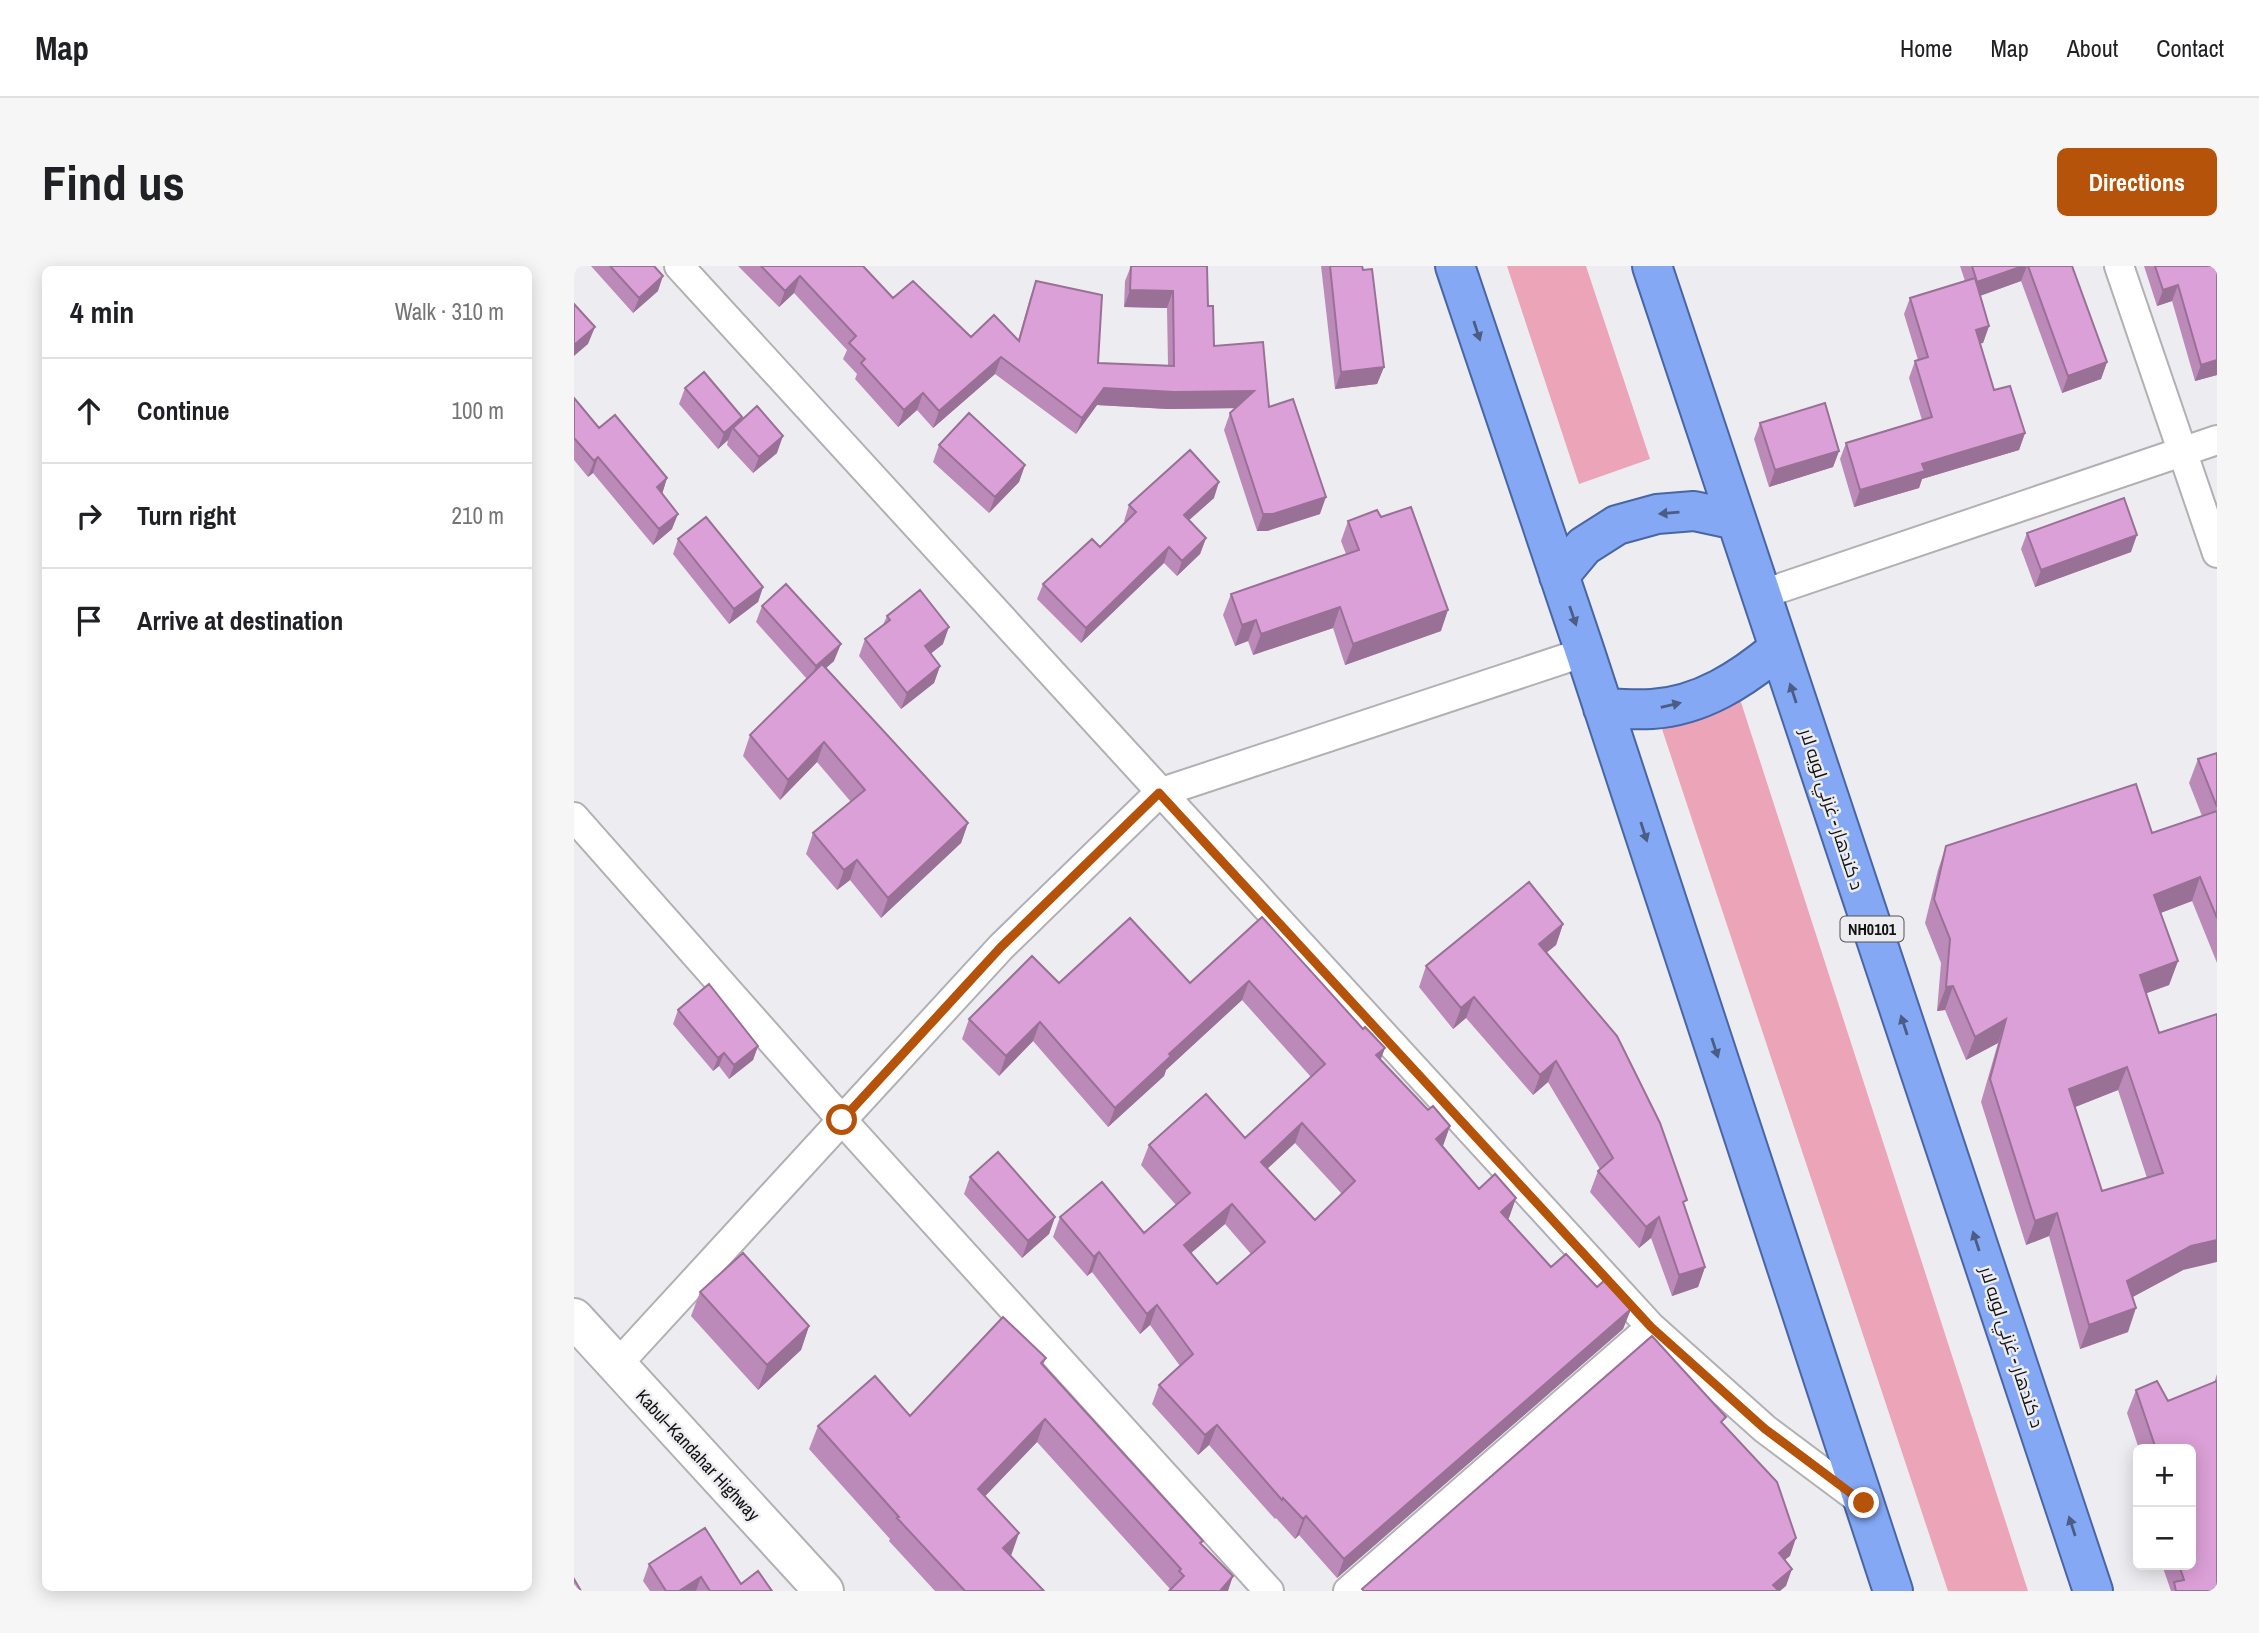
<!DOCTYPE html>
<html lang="en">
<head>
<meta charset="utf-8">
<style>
	body { margin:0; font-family:"Archivo Narrow",Cairo,sans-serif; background:#f6f6f6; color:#202124 }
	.controls { position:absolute; right:21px; bottom:21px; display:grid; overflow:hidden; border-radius:10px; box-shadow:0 4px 18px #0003 }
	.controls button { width:63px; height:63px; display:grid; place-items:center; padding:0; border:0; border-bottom:2px solid #e0e0e0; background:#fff; color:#202124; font:35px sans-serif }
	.stop { position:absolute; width:21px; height:21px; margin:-16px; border:5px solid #b45309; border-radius:50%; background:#fff }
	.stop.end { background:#b45309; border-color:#fff; box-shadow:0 2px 7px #0008 }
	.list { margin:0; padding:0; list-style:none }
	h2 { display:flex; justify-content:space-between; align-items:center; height:91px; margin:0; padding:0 28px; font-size:30px }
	h2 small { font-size:23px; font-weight:400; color:#757577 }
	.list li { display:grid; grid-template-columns:46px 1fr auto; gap:21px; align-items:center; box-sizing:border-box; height:105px; padding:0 28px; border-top:2px solid #e0e0e0 }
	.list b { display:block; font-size:26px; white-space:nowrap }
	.list em { font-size:23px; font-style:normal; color:#757577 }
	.icon { flex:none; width:38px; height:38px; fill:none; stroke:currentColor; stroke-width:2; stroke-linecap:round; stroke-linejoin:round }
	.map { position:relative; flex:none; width:1643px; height:1325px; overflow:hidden; border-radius:10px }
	header { display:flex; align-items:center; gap:42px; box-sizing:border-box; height:98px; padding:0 35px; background:#fff; border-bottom:2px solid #e0e0e0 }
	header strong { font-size:33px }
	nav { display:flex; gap:38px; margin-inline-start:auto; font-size:24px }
	.intro { display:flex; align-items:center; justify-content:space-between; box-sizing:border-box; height:168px; padding:0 42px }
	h1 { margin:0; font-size:49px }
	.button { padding:18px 32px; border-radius:10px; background:#b45309; color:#fff; font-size:24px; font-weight:700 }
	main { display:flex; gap:42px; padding:0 42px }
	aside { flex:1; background:#fff; border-radius:10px; box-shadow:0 4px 18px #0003 }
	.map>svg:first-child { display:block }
</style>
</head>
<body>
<header>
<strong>Map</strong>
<nav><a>Home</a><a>Map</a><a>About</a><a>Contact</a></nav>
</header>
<div class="intro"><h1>Find us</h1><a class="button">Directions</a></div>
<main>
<aside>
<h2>4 min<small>Walk · 310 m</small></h2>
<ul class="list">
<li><svg class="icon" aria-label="ahead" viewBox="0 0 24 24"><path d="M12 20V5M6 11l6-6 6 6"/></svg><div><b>Continue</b></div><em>100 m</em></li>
<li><svg class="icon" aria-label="right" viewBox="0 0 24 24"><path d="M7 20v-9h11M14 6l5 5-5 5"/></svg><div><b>Turn right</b></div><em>210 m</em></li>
<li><svg class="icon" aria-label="arrive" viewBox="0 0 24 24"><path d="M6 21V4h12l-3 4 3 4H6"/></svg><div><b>Arrive at destination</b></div></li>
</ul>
</aside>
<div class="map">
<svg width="1643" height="1325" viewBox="0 0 1643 1325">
	<rect width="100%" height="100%" fill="#edecf0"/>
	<path fill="#eca4b8" d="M933,0H1012L1076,193L1005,218Z
		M1164,427L1454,1325H1374L1085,454Z"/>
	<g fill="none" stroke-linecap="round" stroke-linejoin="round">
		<defs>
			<path id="minor" d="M105,0L1077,1061L1191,1163L1290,1237
				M1545,0L1643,287
				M1186,329L1643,174
				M0,551L268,854L695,1325
				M42,1100L427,681L585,527L1011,386
				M774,1325L1077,1061"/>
			<path id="secondary" d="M0,1052L250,1325"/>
			<path id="trunk" d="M881,0L1011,386L1319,1325
				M1078,0L1519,1325
				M985,310L1010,280L1043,259L1083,248L1120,245L1162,254
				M1029,442C1046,443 1062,444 1078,443C1127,440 1168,413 1204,383"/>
		</defs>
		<use href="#minor" stroke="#b1b1b4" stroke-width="32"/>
		<use href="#secondary" stroke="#b1b1b4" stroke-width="42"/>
		<use href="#trunk" stroke="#4966a4" stroke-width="42"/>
		<use href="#minor" stroke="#fff" stroke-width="28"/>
		<use href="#secondary" stroke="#fff" stroke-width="38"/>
		<use href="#trunk" stroke="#84a8f4" stroke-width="38"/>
	</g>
	<path fill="#bc8ab9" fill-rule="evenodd" d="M17,0H80L84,25L59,47Z
		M164,0H289L319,32L397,71L444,74L456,32L462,15L524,97L594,99L593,42L550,41L551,15L557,0H633L634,40L640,80L695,141L746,248L693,265H683L650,164L656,147L662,142L594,143L523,139L502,168L421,108L359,162L343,144L324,161L281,113L283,108L269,93L273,84L220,27L205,41Z
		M747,0H788L810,101L803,118L761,123Z
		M1386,0H1498L1533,96L1527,113L1488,127L1447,15L1406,30L1415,60L1409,77H1406L1420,124L1451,167L1445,184L1348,213L1345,222L1280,241L1266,193L1272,177L1348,154L1335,112L1341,95L1344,94L1330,48L1336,32L1391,15Z
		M1570,0H1643V109L1621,115L1598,35L1583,40Z
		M111,122L168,151L167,155L203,187L179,207L153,179L154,174L144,183L105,138Z
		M0,132L25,162L93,212L88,228L98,263L79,279L19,207L14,211L0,194Z
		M1186,157L1265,185L1259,201L1195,221L1180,173Z
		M365,179L451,199L445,216L415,247L359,196Z
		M640,232L615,254L632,272L626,288L603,310L590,297L507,377L463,333L469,318L526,281L551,256L550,255L555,239Z
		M807,251L867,365L771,399L759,362L679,389L674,375L661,380L649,349L657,328L772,288L767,275L774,255Z
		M1453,267L1557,286L1461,321L1447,283Z
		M104,273L189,321L184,336L155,358L99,288Z
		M188,340L260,395L252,402L394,557L387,577L307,652L276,614L263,624L232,588L239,567L277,536L243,496L206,534L169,490L176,469L233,413L182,356Z
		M313,350L369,378L357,387L366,400L360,417L327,443L285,390L291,373L309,359Z
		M1643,487V697L1618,635L1586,647L1604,695L1595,719L1572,727L1609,1004L1558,1031L1554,1066L1506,1083L1475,970L1452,979L1407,836L1424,777L1392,794L1371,744L1363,745L1367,697L1351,657L1364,604L1372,580L1578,567L1628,550L1615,517L1624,493ZM1544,824L1573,912L1528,925L1501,841Z
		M688,651L789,763L811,782L806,793L854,844L876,860L868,881L905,923L942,932L934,953L977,1001L1023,1021L1057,1043L1049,1063L763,1312L725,1269L721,1273L702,1252L701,1253L635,1179L624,1189L578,1138L585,1119L606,1100L576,1059L566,1068L518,1006L513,1010L479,971L486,951L570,967L602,939L567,899L575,879L671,872L737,811L668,734L592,804L590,810L534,861L459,775L425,810L388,773L395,753L485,717H616ZM721,877L768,928L741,954L693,903ZM651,958L677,988L643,1018L617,987Z
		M989,658L982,679L972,687L1110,941L1131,1001L1124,1021L1098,1030L1077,972L1065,982L1016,926L1024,905L1026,903L974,816L959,829L892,752L879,763L845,721L852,700Z
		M104,744L184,780L179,794L155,813L145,800L139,805L99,758Z
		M396,911L481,951L475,968L448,992L390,928Z
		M126,1026L235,1060L227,1084L184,1124L117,1050Z
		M472,1092L469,1099L627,1278L654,1325L597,1324L463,1176L411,1230L437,1290L470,1325H361L315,1275L316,1273L235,1183L244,1160L336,1150Z
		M1643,1108V1325H1597L1588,1299H1617V1183H1565L1553,1147L1562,1124L1594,1135L1640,1117Z
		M75,1298L167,1318L198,1325H76L69,1315Z"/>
	<path fill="#997096" d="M1449,0H1453L1447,15L1397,33L1403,16Z
		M89,10L84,25L59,47L65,32Z
		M226,10L220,27L205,41L211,25Z
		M1604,19L1598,35L1583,40L1589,24Z
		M556,24L599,25L593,42L550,41Z
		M1415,60L1409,77L1396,80L1402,64Z
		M21,61L14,78L0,90V79Z
		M427,91L421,108L359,162L365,145Z
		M1643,94V109L1621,115L1627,99Z
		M1533,96L1527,113L1488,127L1494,110Z
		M810,101L803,118L761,123L767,106Z
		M530,122L680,125L674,142L594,143L523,139L502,168L508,152Z
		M349,127L343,144L324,161L330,144Z
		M168,151L163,166L159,162L154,174L144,183L150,167Z
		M1451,167L1445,184L1348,213L1345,222L1280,241L1286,224L1348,198Z
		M209,170L203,187L179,207L185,191Z
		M1265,185L1259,201L1195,221L1201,204Z
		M24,191L19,207L14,211L20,195Z
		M451,199L445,216L415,247L421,231Z
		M93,212L88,228L83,221Z
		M645,216L640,232L604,264L610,249Z
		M752,231L746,248L693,265H683L689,248Z
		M104,248L98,263L79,279L85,263Z
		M1563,269L1557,286L1461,321L1467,304Z
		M632,272L626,288L603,310L608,295Z
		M595,281L590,297L507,377L512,362Z
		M189,321L184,336L155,358L160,343Z
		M766,341L759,362L679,389L687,368Z
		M874,344L867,365L771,399L779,378Z
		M682,354L674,375L661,380L668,359Z
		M375,361L369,378L345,397L351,380Z
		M267,378L260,395L236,416L242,400Z
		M366,400L360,417L327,443L333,427Z
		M250,476L243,496L206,534L214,514Z
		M394,557L387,577L307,652L314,632Z
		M283,594L276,614L263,624L270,604Z
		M1626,611L1618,635L1571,653L1580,629Z
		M989,658L982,679L957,699L965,678Z
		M1604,695L1595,719L1557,733L1566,709Z
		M675,715L668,734L592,804L590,810L534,861L541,842L595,788Z
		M1379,720L1371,744L1363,745L1372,721Z
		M900,731L892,752L879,763L887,742Z
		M1432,753L1424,777L1392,794L1401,771Z
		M466,756L459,775L425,810L432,790Z
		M184,780L179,794L155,813L160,799Z
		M811,782L804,801L802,789Z
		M150,787L145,800L139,805L144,792Z
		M982,795L974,816L959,829L966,809Z
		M1553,801L1544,824L1486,847L1495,823Z
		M728,857L721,877L680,915L687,896Z
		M876,860L869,880L855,893L862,873Z
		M942,932L935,952L920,966L927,946Z
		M658,938L651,958L603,999L610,979Z
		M1483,947L1475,970L1452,979L1461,955Z
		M481,951L475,968L448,992L454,975Z
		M1085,951L1077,972L1065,982L1072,961Z
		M1643,974V996L1609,1004L1544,1039L1553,1015L1617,980Z
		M525,986L518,1006L513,1010L520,991Z
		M1131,1001L1124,1021L1098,1030L1105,1009Z
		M583,1039L576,1059L566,1068L573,1048Z
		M1562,1042L1554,1066L1506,1083L1515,1059Z
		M1057,1043L1049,1063L763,1312L770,1293Z
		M235,1060L227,1084L184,1124L193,1099Z
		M471,1153L463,1176L396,1246L404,1223Z
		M643,1159L635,1179L624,1189L631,1169Z
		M732,1250L725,1269L721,1273L729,1253Z
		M445,1267L437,1290L429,1282Z
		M1222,1272L1216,1290L1198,1304L1205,1287Z
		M1218,1303L1212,1320L1206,1325H1197L1199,1319Z
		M659,1310L654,1325H646Z
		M127,1311L122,1325H105Z"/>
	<path fill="#dba0d7" stroke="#997096" stroke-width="2" fill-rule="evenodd" d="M36,0H80L89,10L65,32Z
		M187,0H289L319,32L339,15L397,71L420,49L445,75L462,15L528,29L524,97L600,100L599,25L556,24L557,0H633L634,40H639L640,80L689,76L695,141L719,133L752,231L699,248H689L656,147L680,125L600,126L530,122L508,152L427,91L365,145L349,127L330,144L287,97L291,93L275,77L282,70L226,10L211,25Z
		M756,0H788L789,4L798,3L810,101L767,106Z
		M1398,0H1449L1403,16Z
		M1454,0H1498L1533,96L1494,110Z
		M1581,0H1643V94L1627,99L1604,19L1589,24Z
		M1401,12L1415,60L1402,64L1420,124L1436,120L1451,167L1348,198L1351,205L1286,224L1272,177L1358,151L1341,95L1354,91L1336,32Z
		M0,38L21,61L0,79Z
		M130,106L168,151L150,167L111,122Z
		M0,132L25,162L41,149L93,212L83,221L104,248L85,263L24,191L20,195L0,172Z
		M1251,137L1265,185L1201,204L1186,157Z
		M183,140L209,170L185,191L159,162Z
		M395,147L451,199L421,231L365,179Z
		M616,184L645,216L610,249L632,272L608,295L595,281L512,362L469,318L518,273L526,281L562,246L555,239Z
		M1550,232L1563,269L1467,304L1453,267Z
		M837,241L874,344L779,378L766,341L687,368L682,354L668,359L657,328L785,284L774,255L803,244L807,251Z
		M132,251L189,321L160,343L104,273Z
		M212,318L267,378L242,400L188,340Z
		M346,324L375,361L351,380L366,400L333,427L291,373L316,354L313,350Z
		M248,398L394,557L314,632L283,594L270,604L239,567L291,524L250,476L214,514L176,469Z
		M1643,487V541L1624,493Z
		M1562,518L1578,567L1643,545V652L1626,611L1580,629L1604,695L1566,709L1585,767L1643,748V974L1617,980L1553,1015L1562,1042L1515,1059L1483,947L1461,955L1416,813L1432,753L1401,771L1379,720L1372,721L1376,673L1360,633L1372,580ZM1553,801L1589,907L1528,925L1495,823Z
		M955,616L989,658L965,678L1043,770L1086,857L1113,934L1109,936L1131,1001L1105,1009L1085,951L1072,961L1024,905L1039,892L982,795L966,809L900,731L887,742L852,700Z
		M688,651L789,763L791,761L811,782L802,789L854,844L859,840L876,860L862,873L905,923L921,908L942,932L927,946L977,1001L992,988L1023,1021L1031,1014L1057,1043L770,1293L732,1250L729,1253L709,1232L708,1234L643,1159L631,1169L585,1119L619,1088L583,1039L573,1048L525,986L520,991L486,951L528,916L570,967L616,927L575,879L632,828L671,872L751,798L675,715L595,788L597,790L541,842L466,756L432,790L395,753L458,690L485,717L556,652L616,717ZM728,857L781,915L741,954L687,896ZM658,938L691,976L643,1018L610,979Z
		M135,718L184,780L160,799L150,787L144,792L104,744Z
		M424,886L481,951L454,975L396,911Z
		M169,987L235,1060L193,1099L126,1026Z
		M429,1051L472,1092L467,1097L629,1275L626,1277L659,1310L646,1325H595L610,1310L605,1305L607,1303L471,1153L404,1223L445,1267L429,1282L470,1325H391L323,1252L325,1251L244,1160L301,1110L336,1150Z
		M1078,1070L1152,1151L1147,1156L1203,1216L1222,1272L1205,1287L1218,1303L1199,1319L1205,1325H790L788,1323Z
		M1583,1115L1594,1135L1643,1115V1325H1602L1600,1316L1610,1314L1605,1299H1617V1183H1582L1562,1124Z
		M131,1262L167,1318L184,1305L198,1325H136L127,1311L105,1325H92L75,1298Z
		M0,1313L7,1325H0Z"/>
	<defs><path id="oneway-solid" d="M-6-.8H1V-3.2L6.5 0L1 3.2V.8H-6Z" transform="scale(1.75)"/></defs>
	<g fill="#4b5d84">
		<use href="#oneway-solid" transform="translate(903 65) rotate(72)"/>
		<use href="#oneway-solid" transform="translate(1095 247) rotate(175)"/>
		<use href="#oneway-solid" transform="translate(999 350) rotate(71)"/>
		<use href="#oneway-solid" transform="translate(1219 427) rotate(-108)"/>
		<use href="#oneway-solid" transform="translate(1097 439) rotate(-13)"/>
		<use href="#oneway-solid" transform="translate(1070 566) rotate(72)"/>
		<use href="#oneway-solid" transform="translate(1330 759) rotate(-108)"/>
		<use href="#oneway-solid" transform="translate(1141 782) rotate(72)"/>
		<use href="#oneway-solid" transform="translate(1402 975) rotate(-108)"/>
		<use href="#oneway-solid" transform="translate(1498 1260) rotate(-108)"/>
	</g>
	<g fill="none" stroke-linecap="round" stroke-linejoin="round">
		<path stroke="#b45309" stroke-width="9" d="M268,854L427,681L585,527L1077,1061L1191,1163L1290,1237"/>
	</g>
	<g text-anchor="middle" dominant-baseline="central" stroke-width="5" stroke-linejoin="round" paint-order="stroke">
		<rect fill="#edecf0" stroke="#545355" stroke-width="2" x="1266.5" y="650.5" width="63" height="25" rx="5"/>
		<g font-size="16" font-weight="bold" fill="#121213">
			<text x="1298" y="663">NH0101</text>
		</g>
		<g font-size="18" fill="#121213" stroke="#edecf0">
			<text transform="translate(1258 543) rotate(72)">د کندهار - غزني لويه لار</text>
			<text transform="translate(1438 1081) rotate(72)">د کندهار - غزني لويه لار</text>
			<text transform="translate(124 1189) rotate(47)">Kabul–Kandahar Highway</text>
		</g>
	</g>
</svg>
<div class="controls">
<button>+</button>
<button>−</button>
</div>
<div class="stop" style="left:268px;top:854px"></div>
<div class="stop end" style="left:1290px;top:1237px"></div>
</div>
</main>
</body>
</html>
